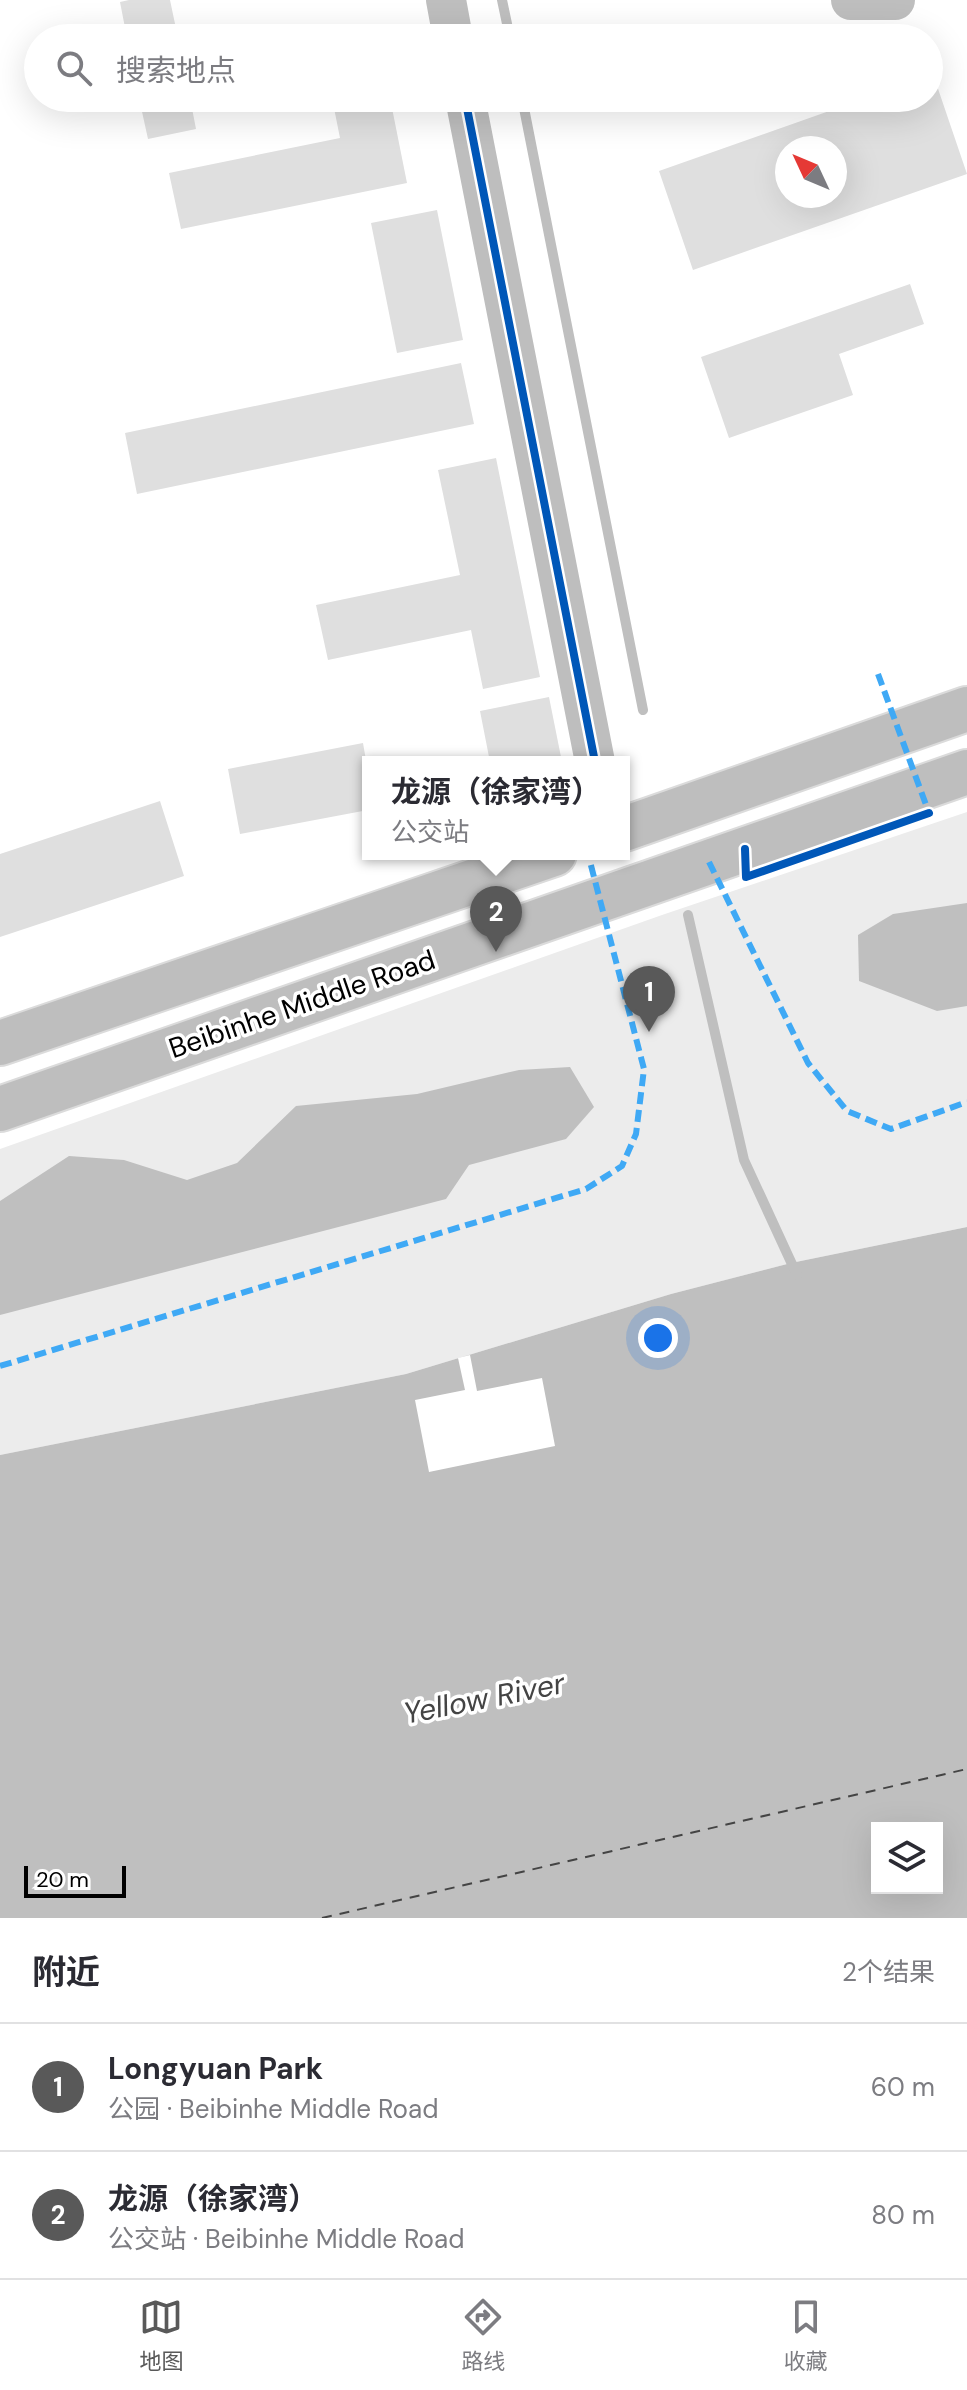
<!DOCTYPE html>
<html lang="zh">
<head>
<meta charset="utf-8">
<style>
	body { margin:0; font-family:"DM Sans","Noto Sans SC",sans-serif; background:#f7f7f7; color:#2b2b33 }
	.controls { position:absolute; right:24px; bottom:24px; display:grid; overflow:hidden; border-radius:0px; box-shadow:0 8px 32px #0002 }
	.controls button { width:72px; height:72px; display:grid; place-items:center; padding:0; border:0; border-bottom:2px solid #e1e1e2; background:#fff; color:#2b2b33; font:40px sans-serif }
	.compass { position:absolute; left:775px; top:136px; width:72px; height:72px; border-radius:50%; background:#fff; box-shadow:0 8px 32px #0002; rotate:314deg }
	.scale { position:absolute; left:24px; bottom:20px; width:102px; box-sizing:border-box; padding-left:8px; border:4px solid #000; border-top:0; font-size:22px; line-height:28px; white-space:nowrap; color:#000; -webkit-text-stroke:6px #fff; paint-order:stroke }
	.you { position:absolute; left:658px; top:1338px; width:28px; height:28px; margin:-20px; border:6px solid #fff; border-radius:50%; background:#1a73e8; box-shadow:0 0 0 12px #1a73e833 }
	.badge { display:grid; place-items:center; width:52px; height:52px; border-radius:50%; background:#595959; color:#fff; font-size:26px; font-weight:700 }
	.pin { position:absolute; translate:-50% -66px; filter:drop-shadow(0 2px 4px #0008) }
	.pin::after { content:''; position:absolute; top:42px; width:28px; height:24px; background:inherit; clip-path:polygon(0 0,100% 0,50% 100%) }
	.popup { position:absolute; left:362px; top:756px; width:268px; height:104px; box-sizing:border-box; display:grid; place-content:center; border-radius:0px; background:#fff; filter:drop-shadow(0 2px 6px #0005); font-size:26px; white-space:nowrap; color:#7c7c81 }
	.popup b { font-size:30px; color:#2b2b33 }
	.popup::after { content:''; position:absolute; left:50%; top:100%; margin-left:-16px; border:16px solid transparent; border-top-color:#fff }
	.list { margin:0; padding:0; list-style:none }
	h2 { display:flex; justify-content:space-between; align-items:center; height:104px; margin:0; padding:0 32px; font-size:34px }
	h2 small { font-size:26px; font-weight:400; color:#7c7c81 }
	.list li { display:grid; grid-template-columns:52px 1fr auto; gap:24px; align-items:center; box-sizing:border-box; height:128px; padding:0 32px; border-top:2px solid #e1e1e2 }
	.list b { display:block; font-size:30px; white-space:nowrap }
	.list p { margin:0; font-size:26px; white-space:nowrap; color:#7c7c81 }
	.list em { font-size:26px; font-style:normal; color:#7c7c81 }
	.icon { flex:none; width:44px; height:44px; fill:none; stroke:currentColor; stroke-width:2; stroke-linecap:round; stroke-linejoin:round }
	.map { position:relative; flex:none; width:967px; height:1918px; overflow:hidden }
	.search { position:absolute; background:#fff; box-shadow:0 8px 32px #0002; left:24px; right:24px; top:24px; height:88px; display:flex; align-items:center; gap:20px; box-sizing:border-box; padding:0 28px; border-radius:44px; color:#7c7c81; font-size:30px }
	.sheet { height:360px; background:#fff }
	nav { display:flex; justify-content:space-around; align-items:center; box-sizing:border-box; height:112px; border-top:2px solid #e1e1e2; background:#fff; font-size:22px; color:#7c7c81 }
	nav a { display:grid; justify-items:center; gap:4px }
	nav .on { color:#595959 }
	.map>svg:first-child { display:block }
</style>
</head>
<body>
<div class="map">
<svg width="967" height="1918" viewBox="0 0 967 1918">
	<rect width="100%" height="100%" fill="#fff"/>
	<path fill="#ececec" d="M967,812V1227L791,1263L671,1294L406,1374L0,1455V1149L662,915Z"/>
	<path fill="#bfbfbf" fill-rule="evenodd" d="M967,903V1006L937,1011L859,981L858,935L893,914Z
		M570,1067L594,1107L566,1139L469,1165L446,1199L0,1315V1201L69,1156L124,1160L187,1180L237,1163L296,1106L417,1094L519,1070Z
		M967,1227V1918H0V1455L406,1374L671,1294L791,1263ZM877,1828H937V1888H877Z"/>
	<path fill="#fff" d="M470,1355L477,1391L542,1378L555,1446L429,1472L415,1400L465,1390L458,1358Z"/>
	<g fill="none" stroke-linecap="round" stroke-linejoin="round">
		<path stroke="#bfbfbf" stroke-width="10" d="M502,0L510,38
			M522,98L643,710
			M688,915L744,1160L797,1275"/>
		<path stroke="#444" stroke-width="2" stroke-dasharray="10 8" stroke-linecap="butt" d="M322,1918L967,1769"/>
	</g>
	<path fill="#dfdfdf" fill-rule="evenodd" d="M129,0H170L178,38H127L120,2Z
		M933,74L967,174L693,270L659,171L866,98H929V76ZM787,148H835V196H787Z
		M139,98H190L196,129L148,139Z
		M332,98H390L407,183L181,229L169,173L340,138Z
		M437,210L463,340L397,353L371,223Z
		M910,284L924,324L839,354L853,395L729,438L701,357Z
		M461,363L474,424L137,494L125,433Z
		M496,458L540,677L483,689L471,630L328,660L316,605L460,575L438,470Z
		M549,697L562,762H490L480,711Z
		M363,743L368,772V810L240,834L228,769Z
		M160,801L184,876L0,937V854Z"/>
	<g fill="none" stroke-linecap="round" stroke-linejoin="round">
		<defs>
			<path id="primary" d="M624,829L967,709
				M0,1043L554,854
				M0,1109L967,772"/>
		</defs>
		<use href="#primary" stroke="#dbdbdb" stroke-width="48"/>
		<path stroke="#bebebe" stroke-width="40" d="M446,0L453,38
			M851,0H895
			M465,98L595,762"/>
		<use href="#primary" stroke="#bebebe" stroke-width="44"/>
		<path stroke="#3fa9f5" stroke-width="6" stroke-dasharray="12 6" stroke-linecap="butt" d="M878,674L929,813
			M709,862L808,1063L847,1111L891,1129L967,1102
			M0,1366L586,1189L622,1166L636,1134L644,1069L588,854"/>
		<defs>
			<path id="cycleway" d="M465,98L595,762
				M745,849L746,877L929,813"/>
		</defs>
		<use href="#cycleway" stroke="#fff" stroke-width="13"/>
		<use href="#cycleway" stroke="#0057b8" stroke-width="8"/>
	</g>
	<g text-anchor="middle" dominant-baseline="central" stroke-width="7" stroke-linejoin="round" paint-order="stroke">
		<g font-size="28" fill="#000" stroke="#fff">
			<text transform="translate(302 1004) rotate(-19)">Beibinhe Middle Road</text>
		</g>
		<g font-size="30" font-style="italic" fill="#444" stroke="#fff">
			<text transform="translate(484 1698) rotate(-11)">Yellow River</text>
		</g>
	</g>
</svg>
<div class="controls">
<button><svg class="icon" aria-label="layers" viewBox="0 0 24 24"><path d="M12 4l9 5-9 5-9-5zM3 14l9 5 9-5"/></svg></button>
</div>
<svg class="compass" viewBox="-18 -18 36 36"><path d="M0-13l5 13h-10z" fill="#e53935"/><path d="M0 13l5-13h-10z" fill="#7c7c81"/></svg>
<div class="scale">20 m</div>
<div class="you"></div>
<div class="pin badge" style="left:649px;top:1032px">1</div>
<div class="pin badge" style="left:496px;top:952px">2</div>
<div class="popup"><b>龙源（徐家湾）</b>公交站</div>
<div class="search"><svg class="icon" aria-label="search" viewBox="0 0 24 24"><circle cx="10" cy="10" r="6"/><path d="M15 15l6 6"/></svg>搜索地点</div>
</div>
<section class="sheet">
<h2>附近<small>2个结果</small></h2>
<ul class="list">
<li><span class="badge">1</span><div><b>Longyuan Park</b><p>公园 · Beibinhe Middle Road</p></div><em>60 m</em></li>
<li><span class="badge">2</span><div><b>龙源（徐家湾）</b><p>公交站 · Beibinhe Middle Road</p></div><em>80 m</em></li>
</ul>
</section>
<nav>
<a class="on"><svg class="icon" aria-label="map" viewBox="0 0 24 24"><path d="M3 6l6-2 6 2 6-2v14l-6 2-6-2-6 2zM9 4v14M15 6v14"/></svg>地图</a>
<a><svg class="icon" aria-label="directions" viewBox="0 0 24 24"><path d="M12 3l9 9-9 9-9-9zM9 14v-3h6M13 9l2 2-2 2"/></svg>路线</a>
<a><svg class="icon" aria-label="saved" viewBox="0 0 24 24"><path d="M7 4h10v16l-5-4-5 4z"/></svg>收藏</a>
</nav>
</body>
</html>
